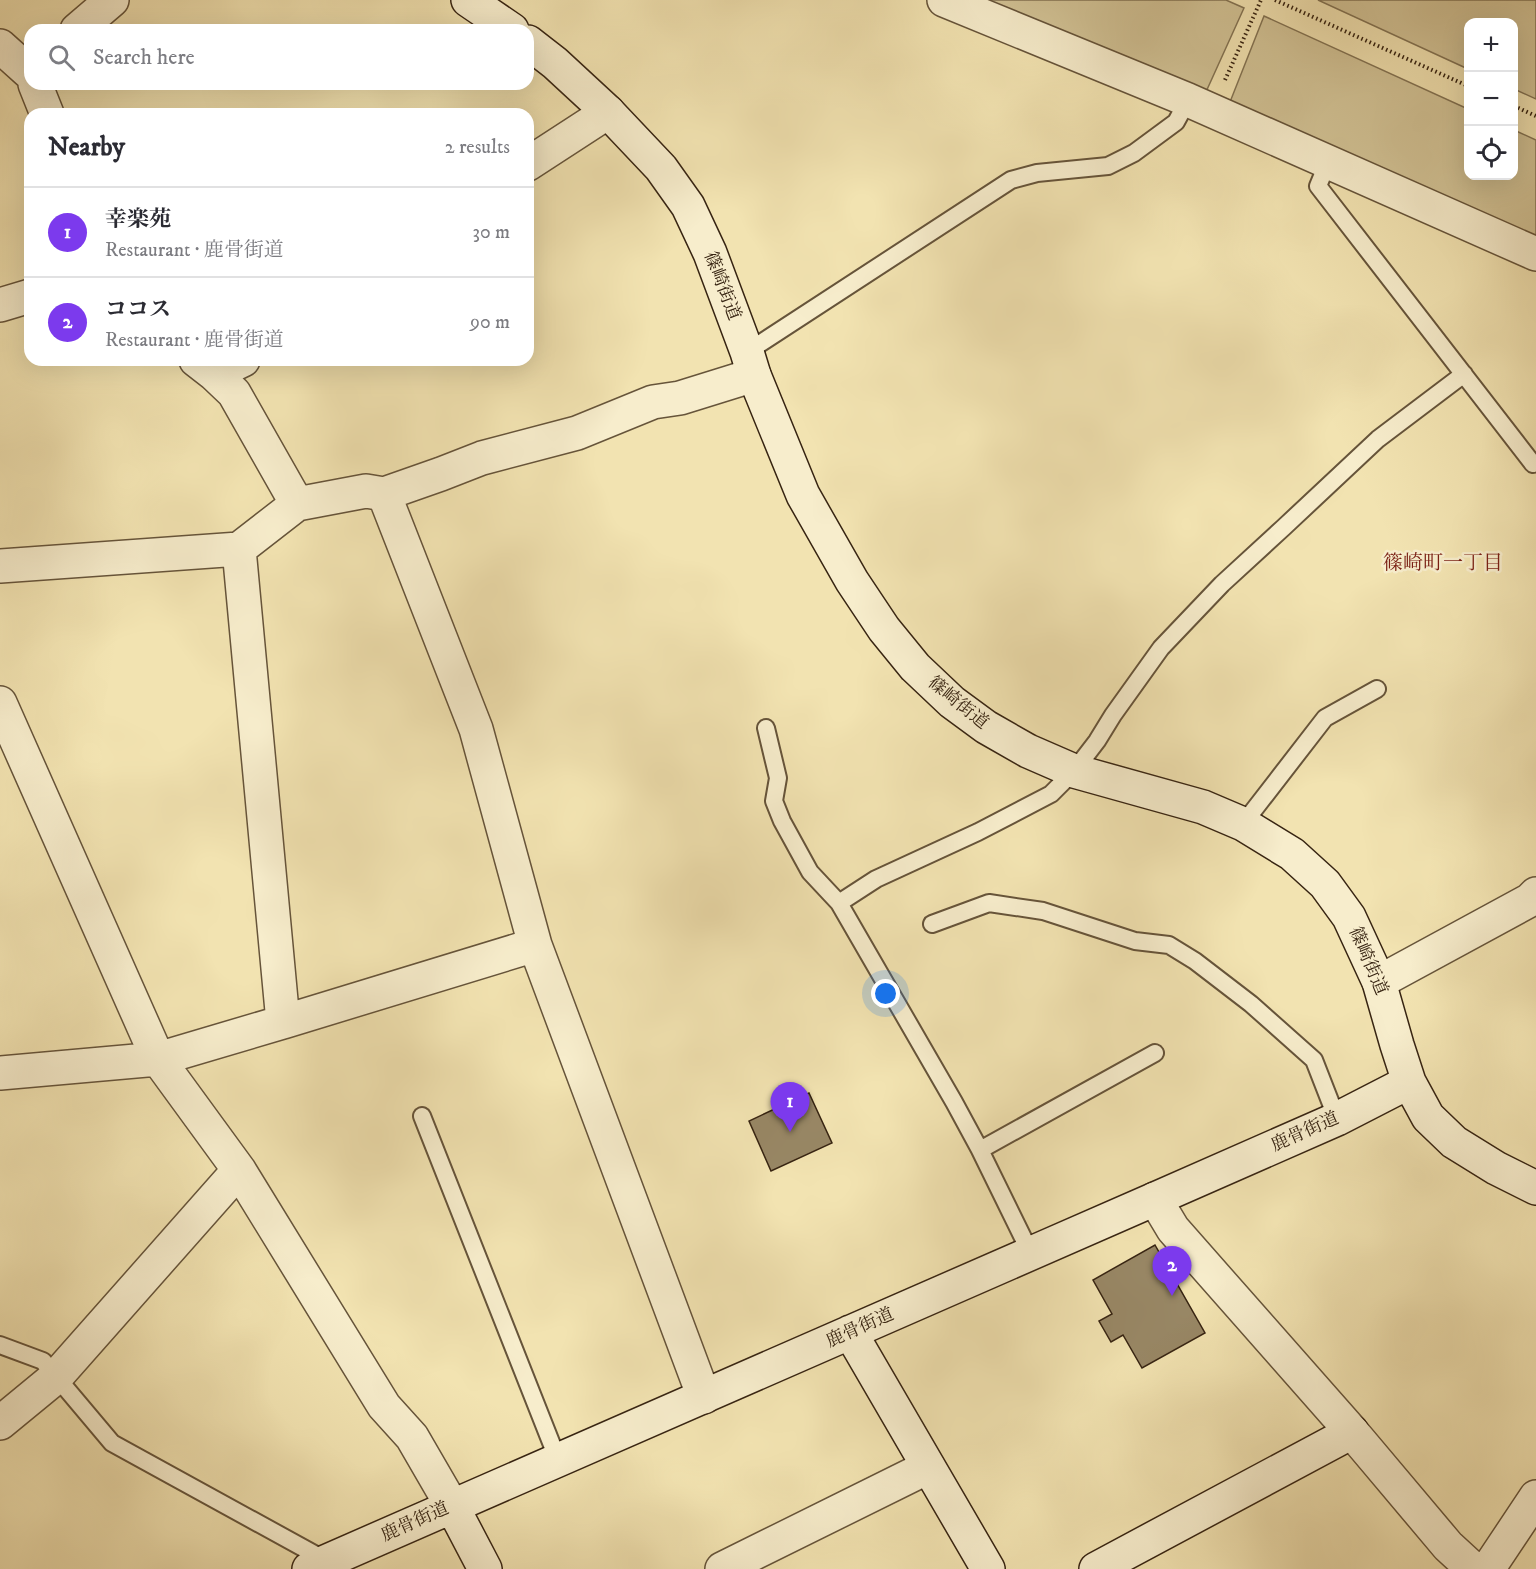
<!DOCTYPE html>
<html lang="en">
<head>
<meta charset="utf-8">
<style>
	body { margin:0; font-family:"IM FELL DW Pica","Noto Serif JP",serif; background:#f2f2f3; color:#2b2b33 }
	.controls { position:absolute; right:18px; top:18px; display:grid; overflow:hidden; border-radius:12px; box-shadow:0 6px 24px #0002 }
	.controls button { width:54px; height:54px; display:grid; place-items:center; padding:0; border:0; border-bottom:2px solid #e1e1e2; background:#fff; color:#2b2b33; font:30px sans-serif }
	.you { position:absolute; left:886px; top:994px; width:21px; height:21px; margin:-15px; border:4px solid #fff; border-radius:50%; background:#1a73e8; box-shadow:0 0 0 9px #1a73e833 }
	.badge { display:grid; place-items:center; width:39px; height:39px; border-radius:50%; background:#7c3aed; color:#fff; font-size:20px; font-weight:700 }
	.pin { position:absolute; translate:-50% -50px; filter:drop-shadow(0 2px 3px #0008) }
	.pin::after { content:''; position:absolute; top:32px; width:21px; height:18px; background:inherit; clip-path:polygon(0 0,100% 0,50% 100%) }
	.list { margin:0; padding:0; list-style:none }
	h2 { display:flex; justify-content:space-between; align-items:center; height:78px; margin:0; padding:0 24px; font-size:26px }
	h2 small { font-size:20px; font-weight:400; color:#7c7c81 }
	.list li { display:grid; grid-template-columns:39px 1fr auto; gap:18px; align-items:center; box-sizing:border-box; height:90px; padding:0 24px; border-top:2px solid #e1e1e2 }
	.list b { display:block; font-size:22px; white-space:nowrap }
	.list p { margin:0; font-size:20px; white-space:nowrap; color:#7c7c81 }
	.list em { font-size:20px; font-style:normal; color:#7c7c81 }
	.icon { flex:none; width:33px; height:33px; fill:none; stroke:currentColor; stroke-width:2; stroke-linecap:round; stroke-linejoin:round }
	.map { position:relative; flex:none; width:1536px; height:1569px; overflow:hidden }
	.search { position:absolute; background:#fff; box-shadow:0 6px 24px #0002; left:24px; top:24px; width:510px; height:66px; display:flex; align-items:center; gap:15px; box-sizing:border-box; padding:0 21px; border-radius:18px; color:#7c7c81; font-size:22px }
	.panel { position:absolute; background:#fff; box-shadow:0 6px 24px #0002; left:24px; top:108px; width:510px; height:258px; border-radius:18px }
	.map>svg:first-child { display:block }
</style>
</head>
<body>
<div class="map">
<svg width="1536" height="1569" viewBox="0 0 1536 1569">
	<rect width="100%" height="100%" fill="#f2e3b1"/>
	<filter id="stains"><feTurbulence type="fractalNoise" baseFrequency=".00333" numOctaves="4"/><feColorMatrix values="0 0 0 0 .2 0 0 0 0 .09 0 0 0 0 .02 0 0 0 .5 -.17"/></filter>
	<radialGradient id="worn" r=".72"><stop offset=".6" stop-color="#630" stop-opacity="0"/><stop offset="1" stop-color="#630" stop-opacity=".3"/></radialGradient>
	<path fill="#d2c396" stroke="#847454" stroke-width="1.5" d="M985,0H1226L1244,8L1205,94Z
		M1318,0H1536V99L1514,89V22H1468V69Z
		M1264,16L1468,109V176H1514V130L1536,140V243L1228,107Z"/>
	<path fill="#988765" stroke="#372412" stroke-width="1.5" d="M809,1093L832,1143L771,1171L749,1121Z
		M1155,1245L1205,1333L1142,1368L1123,1335L1111,1342L1099,1321L1112,1314L1093,1280Z"/>
	<g fill="none" stroke-linecap="round" stroke-linejoin="round">
		<defs>
			<path id="lane" d="M1328,162L1318,186L1533,464
				M747,352L1011,180L1037,173L1108,166L1134,153L1176,122L1188,100
				M766,728L778,778L774,801L782,821L810,872L839,903L954,1102L980,1150L1031,1254
				M1243,824L1325,718L1377,689
				M839,903L876,879L978,832L1051,794L1074,771L1097,741L1113,715L1161,648L1222,584L1283,528L1378,439L1464,374
				M932,924L989,903L1043,911L1135,941L1169,945L1195,961L1251,1004L1314,1060L1337,1119
				M422,1116L558,1460
				M980,1150L1155,1053
				M0,1345L43,1361L112,1443L327,1561"/>
			<path id="street" d="M944,0L1188,100L1536,254
				M77,30L112,0
				M0,46L30,73
				M35,84L47,114
				M528,164L608,112
				M0,305L30,296
				M196,360L214,374L234,393L297,504
				M214,374L243,360
				M384,494L476,729L535,945L704,1397
				M0,566L239,549
				M0,703L158,1059L239,1170L384,1406L412,1437L452,1506
				M1379,982L1530,900L1536,894
				M283,1022L535,945
				M0,1073L158,1059L283,1022L239,549L297,504L366,491L384,494L441,474L482,458L577,433L653,402L680,398L754,375
				M1155,1199L1173,1229L1352,1432L1448,1546L1473,1569
				M0,1423L56,1377L239,1170
				M722,1569L928,1467
				M1488,1569L1536,1497"/>
			<path id="secondary" d="M468,0L512,30
				M528,42L555,63L608,112L661,168L688,206L710,253L747,352L754,375L803,495L852,581L884,629L915,667L952,702L986,727L1028,751L1074,771L1203,807L1243,824L1292,854L1325,884L1349,917L1379,982L1397,1045L1409,1082L1428,1117L1454,1142L1496,1168L1536,1188
				M850,1332L988,1569
				M452,1506L485,1569
				M309,1569L1155,1199L1337,1119L1409,1082
				M1096,1569L1352,1432"/>
		</defs>
		<use href="#lane" stroke="#66543a" stroke-width="20"/>
		<use href="#street" stroke="#66543a" stroke-width="36"/>
		<use href="#secondary" stroke="#372412" stroke-width="36"/>
		<path stroke="#372412" stroke-width="4" stroke-dasharray="1.5 3" stroke-linecap="butt" d="M1275,0L1468,86
			M1225,80L1261,0
			M1514,106L1536,116"/>
		<use href="#lane" stroke="#f7edcc" stroke-width="16"/>
		<use href="#street" stroke="#f7edcc" stroke-width="33"/>
		<use href="#secondary" stroke="#f7edcc" stroke-width="33"/>
	</g>
	<g text-anchor="middle" dominant-baseline="central" stroke-width="5" stroke-linejoin="round" paint-order="stroke">
		<g font-size="18" fill="#372412" stroke="#f7edcc">
			<text transform="translate(722 286) rotate(69)">篠崎街道</text>
			<text transform="translate(958 703) rotate(39)">篠崎街道</text>
			<text transform="translate(1368 961) rotate(67)">篠崎街道</text>
			<text transform="translate(1305 1132) rotate(-24)">鹿骨街道</text>
			<text transform="translate(860 1328) rotate(-24)">鹿骨街道</text>
			<text transform="translate(415 1522) rotate(-24)">鹿骨街道</text>
		</g>
		<g font-size="20" fill="#7a1f14" stroke="#f7edcc">
			<text x="1443" y="563">篠崎町一丁目</text>
		</g>
	</g>
	<rect width="100%" height="100%" filter="url(#stains)"/>
	<rect width="100%" height="100%" fill="url(#worn)"/>
</svg>
<div class="controls">
<button>+</button>
<button>−</button>
<button><svg class="icon" aria-label="locate" viewBox="0 0 24 24"><circle cx="12" cy="12" r="6"/><path d="M12 2v4M12 18v4M2 12h4M18 12h4"/></svg></button>
</div>
<div class="you"></div>
<div class="pin badge" style="left:790px;top:1132px">1</div>
<div class="pin badge" style="left:1172px;top:1296px">2</div>
<div class="search"><svg class="icon" aria-label="search" viewBox="0 0 24 24"><circle cx="10" cy="10" r="6"/><path d="M15 15l6 6"/></svg>Search here</div>
<section class="panel">
<h2>Nearby<small>2 results</small></h2>
<ul class="list">
<li><span class="badge">1</span><div><b>幸楽苑</b><p>Restaurant · 鹿骨街道</p></div><em>30 m</em></li>
<li><span class="badge">2</span><div><b>ココス</b><p>Restaurant · 鹿骨街道</p></div><em>90 m</em></li>
</ul>
</section>
</div>
</body>
</html>
